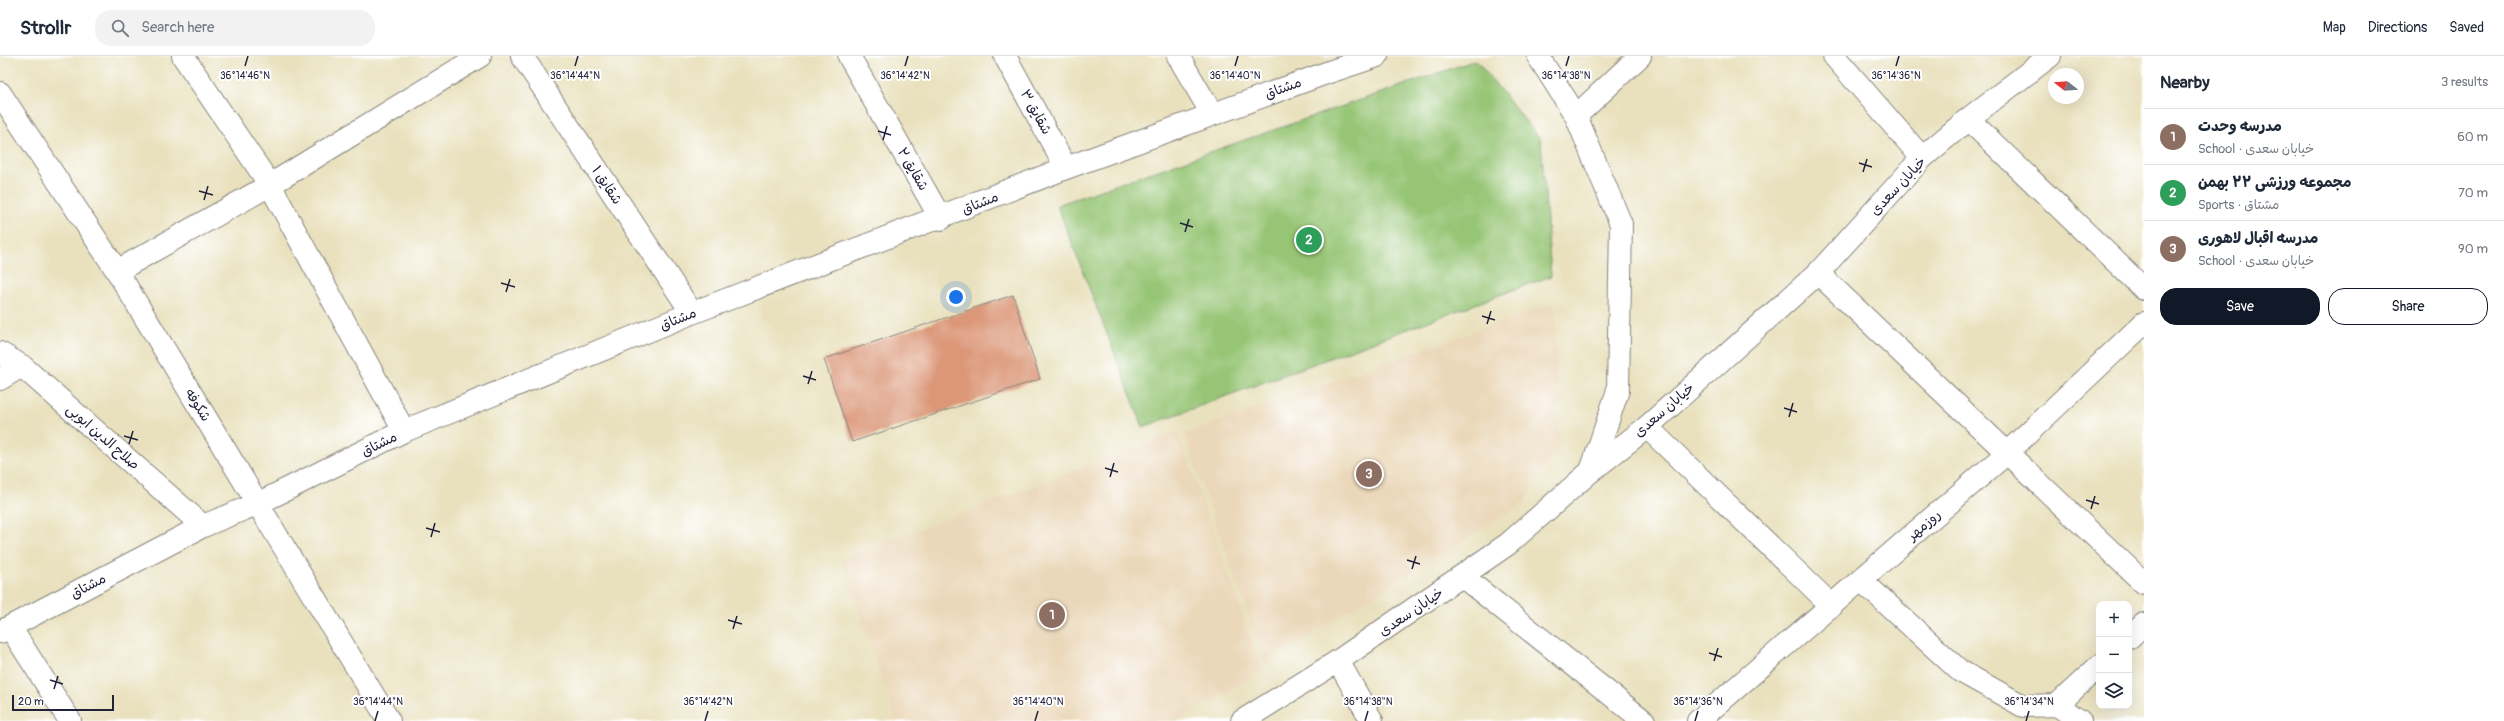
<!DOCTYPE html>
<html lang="en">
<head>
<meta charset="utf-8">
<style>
	body { margin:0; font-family:Pangolin,"Playpen Sans Arabic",sans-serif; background:#f2f2f3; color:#1f2937 }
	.controls { position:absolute; right:12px; bottom:12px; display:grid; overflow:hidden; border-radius:8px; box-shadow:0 4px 16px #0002 }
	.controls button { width:36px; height:36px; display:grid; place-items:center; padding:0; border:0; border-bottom:1px solid #e0e1e3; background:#fff; color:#1f2937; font:20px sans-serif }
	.compass { position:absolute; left:2048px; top:12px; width:36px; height:36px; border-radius:50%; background:#fff; box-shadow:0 4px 16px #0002; rotate:287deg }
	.scale { position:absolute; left:12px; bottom:10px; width:102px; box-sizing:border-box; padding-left:4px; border:2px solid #22223b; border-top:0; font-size:11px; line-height:14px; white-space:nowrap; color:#22223b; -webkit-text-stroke:3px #fff; paint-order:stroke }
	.you { position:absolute; left:956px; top:241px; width:14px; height:14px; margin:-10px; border:3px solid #fff; border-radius:50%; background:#1a73e8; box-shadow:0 0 0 6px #1a73e833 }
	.badge { display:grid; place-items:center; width:26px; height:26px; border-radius:50%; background:#111827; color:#fff; font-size:13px; font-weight:700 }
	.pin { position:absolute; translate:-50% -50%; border:2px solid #fff; box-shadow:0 1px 4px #0006 }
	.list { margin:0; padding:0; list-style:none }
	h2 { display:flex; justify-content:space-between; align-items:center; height:52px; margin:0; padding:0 16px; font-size:17px }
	h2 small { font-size:13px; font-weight:400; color:#747a83 }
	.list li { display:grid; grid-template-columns:26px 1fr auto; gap:12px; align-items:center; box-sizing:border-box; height:56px; padding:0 16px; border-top:1px solid #e0e1e3 }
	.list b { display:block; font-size:15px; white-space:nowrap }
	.list p { margin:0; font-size:13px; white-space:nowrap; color:#747a83 }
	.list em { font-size:13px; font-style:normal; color:#747a83 }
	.actions { display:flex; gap:8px; padding:12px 16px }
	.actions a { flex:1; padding:9px 0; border:1px solid #111827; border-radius:16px; text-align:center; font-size:14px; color:#111827 }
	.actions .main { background:#111827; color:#fff }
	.icon { flex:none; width:22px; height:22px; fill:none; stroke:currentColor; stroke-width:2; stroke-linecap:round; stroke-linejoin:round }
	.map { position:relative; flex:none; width:2144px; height:665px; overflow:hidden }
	header { display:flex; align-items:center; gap:24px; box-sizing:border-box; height:56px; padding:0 20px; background:#fff; border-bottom:1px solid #e0e1e3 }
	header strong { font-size:19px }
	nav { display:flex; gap:22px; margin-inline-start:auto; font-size:14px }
	.search { width:280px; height:36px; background:#f2f2f3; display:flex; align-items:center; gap:10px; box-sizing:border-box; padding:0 14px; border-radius:16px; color:#747a83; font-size:15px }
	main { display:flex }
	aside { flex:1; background:#fff }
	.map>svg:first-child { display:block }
</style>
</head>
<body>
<header>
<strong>Strollr</strong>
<div class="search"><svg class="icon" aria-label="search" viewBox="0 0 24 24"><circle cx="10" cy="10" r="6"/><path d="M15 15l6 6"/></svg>Search here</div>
<nav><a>Map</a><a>Directions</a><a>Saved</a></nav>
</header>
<main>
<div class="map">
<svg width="2144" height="665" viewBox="0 0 2144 665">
	<rect width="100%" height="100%" fill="#fff"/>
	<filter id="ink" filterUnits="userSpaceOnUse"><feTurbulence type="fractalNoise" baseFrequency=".025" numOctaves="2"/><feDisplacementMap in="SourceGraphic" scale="8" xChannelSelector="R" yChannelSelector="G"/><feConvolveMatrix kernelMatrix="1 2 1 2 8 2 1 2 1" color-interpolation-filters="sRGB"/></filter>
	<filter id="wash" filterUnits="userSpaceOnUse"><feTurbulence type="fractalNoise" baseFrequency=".012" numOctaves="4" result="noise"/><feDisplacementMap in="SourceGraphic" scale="16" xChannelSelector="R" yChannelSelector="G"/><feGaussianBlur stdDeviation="0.9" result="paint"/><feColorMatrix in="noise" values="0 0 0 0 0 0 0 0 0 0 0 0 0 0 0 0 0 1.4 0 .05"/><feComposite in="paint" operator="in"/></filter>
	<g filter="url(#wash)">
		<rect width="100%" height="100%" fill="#e9e1be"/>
		<path fill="#ebd8ba" d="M1554,247L1559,388L1524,447L1265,607L1184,378Z
			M1178,376L1263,615L1175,665H896L841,503Z"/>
		<path fill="#96c574" stroke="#5c7458" d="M1476,4L1541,84L1551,220L1143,371L1057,149Z"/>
		<g id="blocks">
			<path fill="#db9778" d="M1013,239L1040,323L852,386L824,303Z"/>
		</g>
	</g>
	<g filter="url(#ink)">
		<use href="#blocks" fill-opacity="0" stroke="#86827c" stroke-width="1"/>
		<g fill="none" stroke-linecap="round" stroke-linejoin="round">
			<defs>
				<path id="minor" d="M183,0L270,129L404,375
					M522,0L692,257
					M849,0L941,163
					M1005,0L1066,112
					M1178,0L1212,58
					M1538,0L1576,60L1621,168L1618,334L1591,415
					M1834,0L1922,102
					M0,37L117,215L389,665
					M1576,60L1640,0
					M1968,63L2144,233
					M117,215L270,129L480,0
					M1818,217L2144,527
					M0,297L22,310L203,470
					M0,323L22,310
					M1647,371L1832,550
					M1463,521L1644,665
					M1861,524L1960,615L2023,650L2057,649L2080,665
					M10,571L70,665
					M0,576L203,470L259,447L404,375L692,257L1066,112L1329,16L1377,0
					M2129,582L2144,568
					M1338,605L1372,665
					M2057,649L2099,610
					M1698,665L2007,397L2144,267"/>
				<path id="tertiary" d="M1242,665L1338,605L1508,488L1591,415L1647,371L1818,217L1922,102L1968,63L2050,0"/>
			</defs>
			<use href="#minor" stroke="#86827c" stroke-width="24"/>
			<use href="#tertiary" stroke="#86827c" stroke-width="24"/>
			<use href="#minor" stroke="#fff" stroke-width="22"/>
			<use href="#tertiary" stroke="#fff" stroke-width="22"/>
		</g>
	</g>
	<path fill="none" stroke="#22223b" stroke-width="1.5" d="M245,10L248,0M575,10L578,0M905,10L908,0M1235,10L1238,0M1566,10L1569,0M1896,10L1899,0M878,75L891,79M883,84L887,70M1859,107L1872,111M1863,116L1867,103M199,135L213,139M204,144L208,130M1180,167L1193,171M1185,176L1189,163M501,227L515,231M506,236L510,223M1482,260L1495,264M1487,268L1491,255M803,320L816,324M808,328L812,315M1784,352L1797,356M1789,361L1793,347M124,380L138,384M129,388L133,375M1105,412L1118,416M1110,421L1114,407M2086,444L2099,448M2091,453L2095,440M426,472L440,476M431,481L435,467M1407,504L1420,508M1412,513L1416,500M728,564L742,568M733,573L737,560M1709,597L1722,601M1714,605L1718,592M50,624L63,628M54,633L58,620M375,665L378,655M705,665L708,655M1035,665L1038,655M1365,665L1368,655M1695,665L1698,655M2026,665L2029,655"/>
	<g text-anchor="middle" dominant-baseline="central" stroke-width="4" stroke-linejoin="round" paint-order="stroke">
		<g font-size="14" fill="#22223b" stroke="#fff">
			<text transform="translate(1283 32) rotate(-20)">مشتاق</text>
			<text transform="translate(1036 56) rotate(61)">شقایق ۳</text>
			<text transform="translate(913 113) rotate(60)">شقایق ۲</text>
			<text transform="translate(607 129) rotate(57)">شقایق ۱</text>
			<text transform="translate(1898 130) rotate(-47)">خیابان سعدی</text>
			<text transform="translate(980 147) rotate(-22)">مشتاق</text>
			<text transform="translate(678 263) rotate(-22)">مشتاق</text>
			<text transform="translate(198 349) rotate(58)">شکوفه</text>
			<text transform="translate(1664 354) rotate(-41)">خیابان سعدی</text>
			<text transform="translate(103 381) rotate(41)">صلاح الدین ابوبی</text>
			<text transform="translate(379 388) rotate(-26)">مشتاق</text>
			<text transform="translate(1924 469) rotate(-41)">روزمهر</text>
			<text transform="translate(88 530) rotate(-28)">مشتاق</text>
			<text transform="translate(1411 556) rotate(-34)">خیابان سعدی</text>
		</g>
	</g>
	<g font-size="10" text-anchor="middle" fill="#22223b" stroke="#fff" stroke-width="4" stroke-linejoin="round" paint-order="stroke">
		<text x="245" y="23">36°14'46"N</text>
		<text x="575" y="23">36°14'44"N</text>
		<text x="905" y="23">36°14'42"N</text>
		<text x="1235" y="23">36°14'40"N</text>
		<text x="1566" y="23">36°14'38"N</text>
		<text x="1896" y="23">36°14'36"N</text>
		<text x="378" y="649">36°14'44"N</text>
		<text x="708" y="649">36°14'42"N</text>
		<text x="1038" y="649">36°14'40"N</text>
		<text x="1368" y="649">36°14'38"N</text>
		<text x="1698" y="649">36°14'36"N</text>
		<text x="2029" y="649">36°14'34"N</text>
	</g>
</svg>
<div class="controls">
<button>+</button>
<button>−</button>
<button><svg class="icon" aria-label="layers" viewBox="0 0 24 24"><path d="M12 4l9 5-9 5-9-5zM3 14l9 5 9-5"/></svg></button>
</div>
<svg class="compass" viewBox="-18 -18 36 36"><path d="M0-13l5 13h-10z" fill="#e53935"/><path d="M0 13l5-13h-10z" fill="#747a83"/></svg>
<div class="scale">20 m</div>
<div class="you"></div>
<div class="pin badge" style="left:1052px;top:559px;background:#8d6e63">1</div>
<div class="pin badge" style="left:1309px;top:184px;background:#2e9e5b">2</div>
<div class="pin badge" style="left:1369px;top:418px;background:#8d6e63">3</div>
</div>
<aside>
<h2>Nearby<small>3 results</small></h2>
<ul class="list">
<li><span class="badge" style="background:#8d6e63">1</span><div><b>مدرسه وحدت</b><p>School · خیابان سعدی</p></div><em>60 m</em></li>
<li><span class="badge" style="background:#2e9e5b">2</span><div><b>مجموعه ورزشی ۲۲ بهمن</b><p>Sports · مشتاق</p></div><em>70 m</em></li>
<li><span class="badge" style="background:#8d6e63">3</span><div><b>مدرسه اقبال لاهوری</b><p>School · خیابان سعدی</p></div><em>90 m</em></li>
</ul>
<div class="actions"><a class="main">Save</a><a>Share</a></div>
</aside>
</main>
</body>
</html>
